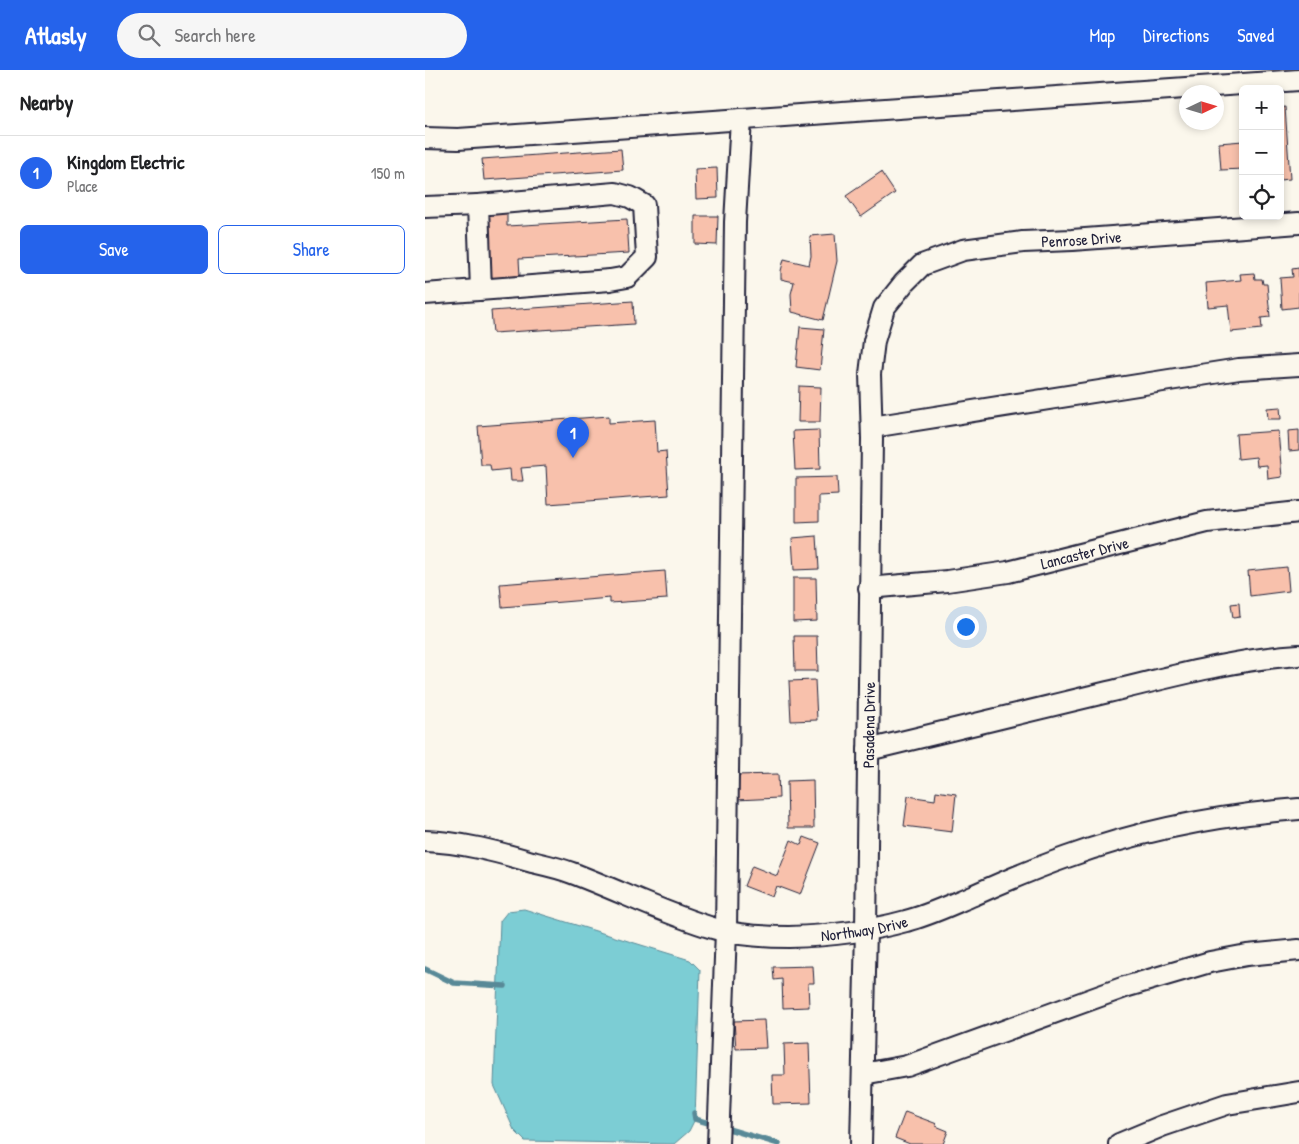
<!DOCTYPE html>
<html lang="en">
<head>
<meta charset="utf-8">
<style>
	body { margin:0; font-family:"Patrick Hand",sans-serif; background:#f6f6f6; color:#202124 }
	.controls { position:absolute; right:15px; top:15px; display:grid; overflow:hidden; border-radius:8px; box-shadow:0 2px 8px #0003 }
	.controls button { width:45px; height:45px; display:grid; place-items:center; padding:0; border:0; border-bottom:1px solid #e0e0e0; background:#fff; color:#202124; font:25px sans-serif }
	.compass { position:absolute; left:754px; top:15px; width:45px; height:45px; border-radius:50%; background:#fff; box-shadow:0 2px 8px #0003; rotate:86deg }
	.you { position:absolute; left:540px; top:556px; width:18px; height:18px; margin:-12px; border:4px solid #fff; border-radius:50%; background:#1a73e8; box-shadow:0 0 0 8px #1a73e833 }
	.badge { display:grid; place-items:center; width:32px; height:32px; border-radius:50%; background:#2563eb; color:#fff; font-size:16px; font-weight:700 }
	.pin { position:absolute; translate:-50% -41px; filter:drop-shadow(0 1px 2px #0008) }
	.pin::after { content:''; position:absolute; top:26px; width:18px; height:15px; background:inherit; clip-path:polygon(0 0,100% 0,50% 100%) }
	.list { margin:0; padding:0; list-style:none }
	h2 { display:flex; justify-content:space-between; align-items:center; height:65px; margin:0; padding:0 20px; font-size:21px }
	h2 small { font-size:16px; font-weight:400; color:#757577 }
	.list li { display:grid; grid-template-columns:32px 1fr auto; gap:15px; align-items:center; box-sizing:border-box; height:75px; padding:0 20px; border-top:1px solid #e0e0e0 }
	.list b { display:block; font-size:19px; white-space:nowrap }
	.list p { margin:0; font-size:16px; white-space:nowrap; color:#757577 }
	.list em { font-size:16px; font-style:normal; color:#757577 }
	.actions { display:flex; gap:10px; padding:15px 20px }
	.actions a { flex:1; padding:11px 0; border:1px solid #2563eb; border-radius:8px; text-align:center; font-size:18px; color:#2563eb }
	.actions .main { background:#2563eb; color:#fff }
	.icon { flex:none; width:28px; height:28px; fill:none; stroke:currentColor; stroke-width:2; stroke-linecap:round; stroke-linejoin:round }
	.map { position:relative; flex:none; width:874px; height:1074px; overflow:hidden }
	header { display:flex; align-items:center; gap:30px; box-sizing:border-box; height:70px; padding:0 25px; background:#2563eb; color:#fff }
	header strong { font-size:24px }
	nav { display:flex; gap:28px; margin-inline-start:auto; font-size:18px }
	.search { width:350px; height:45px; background:#f6f6f6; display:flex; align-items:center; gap:12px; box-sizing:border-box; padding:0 18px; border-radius:28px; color:#757577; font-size:19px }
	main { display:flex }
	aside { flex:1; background:#fff }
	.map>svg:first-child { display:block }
</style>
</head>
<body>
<header>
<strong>Atlasly</strong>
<div class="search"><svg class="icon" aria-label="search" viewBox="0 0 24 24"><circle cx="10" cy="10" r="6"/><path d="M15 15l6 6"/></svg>Search here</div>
<nav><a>Map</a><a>Directions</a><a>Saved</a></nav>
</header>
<main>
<aside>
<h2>Nearby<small></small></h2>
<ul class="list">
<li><span class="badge">1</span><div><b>Kingdom Electric</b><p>Place</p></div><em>150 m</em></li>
</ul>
<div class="actions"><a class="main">Save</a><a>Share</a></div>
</aside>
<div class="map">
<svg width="874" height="1074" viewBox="0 0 874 1074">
	<rect width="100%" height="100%" fill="#fbf7ec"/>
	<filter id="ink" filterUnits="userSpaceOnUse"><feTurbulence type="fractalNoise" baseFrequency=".02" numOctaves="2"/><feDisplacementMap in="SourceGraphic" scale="10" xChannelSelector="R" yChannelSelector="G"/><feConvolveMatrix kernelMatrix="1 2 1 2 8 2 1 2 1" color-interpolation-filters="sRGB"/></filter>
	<g filter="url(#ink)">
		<path fill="#7ccdd4" stroke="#588997" d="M99,839L265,890L275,900L270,1049L264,1061L249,1074L100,1071L89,1060L69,1015L75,851L83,841Z"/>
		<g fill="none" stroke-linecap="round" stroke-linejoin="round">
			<path stroke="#588997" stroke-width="5.5" d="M0,899L29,913L80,916
				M269,1043L270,1049L354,1074"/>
		</g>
		<path fill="#f8c1ac" stroke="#22223b" d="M860,37L865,109L855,110V38Z
			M818,71V99L796,100L794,73Z
			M196,79L198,100L59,110L57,89Z
			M292,98L293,128L271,129L270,99Z
			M456,102L470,123L436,147L421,126Z
			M82,141V156L202,149L204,183L94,189L95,206L65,208L61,143Z
			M270,146H293L292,175L270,174Z
			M410,164L412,191L398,250L367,242L366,224L369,212L356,209V201L359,189L384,195L386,186L385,166Z
			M874,198V237L857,239L855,208L868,207L867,199Z
			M829,203L830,209H837L838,214H842L845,247L836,248L837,259L806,262L803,235L783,237L781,213L816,210L815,204Z
			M208,231L209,254L68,263L66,241Z
			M375,257L399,259L395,300L371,297Z
			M374,316L396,317L395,352H373Z
			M855,337L856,349H843L842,338Z
			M184,346V353L230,350L232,382L241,381L244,425L123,434L121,396L96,398L98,411H86L85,399L66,401L65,395H56L53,356Z
			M394,360L395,399L370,400L368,361Z
			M874,360V380L864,381L863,361Z
			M853,361L857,407L843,409L842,395L832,396L831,387L813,389L811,364Z
			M412,407L413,425L394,426V451L371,452V408Z
			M392,466L394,499L369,500L367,468Z
			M862,497L864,521L825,526L823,501Z
			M240,501L242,529L185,533V528L77,537L75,514Z
			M368,508H391L392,551L368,552Z
			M814,533L815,547L808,548L806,534Z
			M369,566H392L393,601H370Z
			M390,610L392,650L366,651L364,611Z
			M353,704L354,728L311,730L310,705Z
			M388,710L389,758H363L362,711Z
			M511,721L531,724L527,762L479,756L483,726L510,730Z
			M379,767L395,773L375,825L351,816L347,827L319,816L327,796L352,806L366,770L376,775Z
			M388,896L389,913H383L384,937L358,938L357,909L349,910L348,897Z
			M339,950L341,978L311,979L309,951Z
			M384,973L386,1033L348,1034L347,1005H360L359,974Z
			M480,1042L512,1054L511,1056L523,1061L518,1074H485L470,1068Z"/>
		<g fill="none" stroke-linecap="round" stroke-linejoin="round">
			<defs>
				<g id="minor">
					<path d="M0,68L33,69L874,10"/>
					<path d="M0,137L53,135"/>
					<path d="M0,224L185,210L202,207L222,187L219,135L205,127L190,123L53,135L56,220"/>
					<path d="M447,357L814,299L874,295"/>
					<path id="s1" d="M444,518L522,511L583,502L782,452L874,442"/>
					<path d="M443,680C523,661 603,641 683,622C746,607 810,589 874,585"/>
					<path id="s2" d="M0,771C36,772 73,782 107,792C120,795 134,798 147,803C195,821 242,845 291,859C315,866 340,867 364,867C401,866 445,861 481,851C505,845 527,834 549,825C580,811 611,798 642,787C717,760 795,745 874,739"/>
					<path d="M438,1004L482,996L700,917L785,892L822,885L874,880"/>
					<path d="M293,1074L301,861L310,152L316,49"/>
					<path id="s3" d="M436,1074L441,859L447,369L445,304L449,271L459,238L479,213L497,195L538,180L598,172L647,170L874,153"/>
					<path d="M694,1074L737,1056L802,1034L874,1022"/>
				</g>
			</defs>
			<use href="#minor" stroke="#22223b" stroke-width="24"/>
			<use href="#minor" stroke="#fbf7ec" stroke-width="20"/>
		</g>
	</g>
	<g text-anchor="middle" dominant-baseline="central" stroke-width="4" stroke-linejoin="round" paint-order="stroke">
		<g font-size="16" fill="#22223b" stroke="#fbf7ec">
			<text stroke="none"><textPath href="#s3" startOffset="1058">Penrose Drive</textPath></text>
			<text stroke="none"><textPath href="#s1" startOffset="219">Lancaster Drive</textPath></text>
			<text stroke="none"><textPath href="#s3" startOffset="419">Pasadena Drive</textPath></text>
			<text stroke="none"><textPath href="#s2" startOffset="455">Northway Drive</textPath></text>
		</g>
	</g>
</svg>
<div class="controls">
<button>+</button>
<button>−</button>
<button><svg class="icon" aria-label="locate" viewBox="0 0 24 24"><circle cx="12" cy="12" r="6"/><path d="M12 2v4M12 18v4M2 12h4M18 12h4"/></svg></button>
</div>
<svg class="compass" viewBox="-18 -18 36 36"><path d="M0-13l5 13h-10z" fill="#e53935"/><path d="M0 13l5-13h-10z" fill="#757577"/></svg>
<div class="you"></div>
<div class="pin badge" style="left:148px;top:388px">1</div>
</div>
</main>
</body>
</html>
